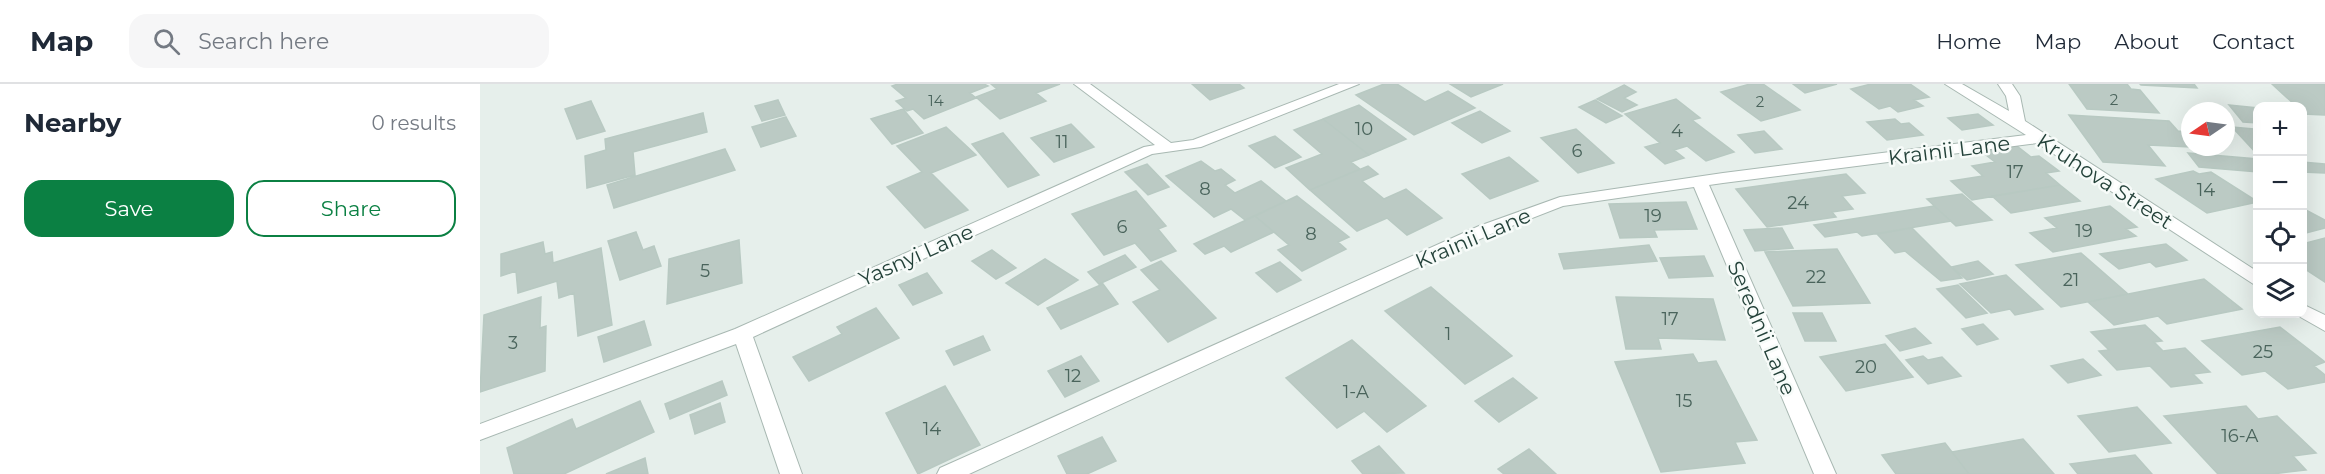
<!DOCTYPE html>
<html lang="en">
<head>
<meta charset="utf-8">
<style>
	body { margin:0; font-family:Montserrat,sans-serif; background:#f6f6f7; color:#1f2937 }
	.controls { position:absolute; right:18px; top:18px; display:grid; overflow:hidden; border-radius:12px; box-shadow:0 6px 24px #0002 }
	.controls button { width:54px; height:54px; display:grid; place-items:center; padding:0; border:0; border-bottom:2px solid #e0e1e3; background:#fff; color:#1f2937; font:30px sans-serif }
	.compass { position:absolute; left:1701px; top:18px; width:54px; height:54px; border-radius:50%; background:#fff; box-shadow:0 6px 24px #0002; rotate:257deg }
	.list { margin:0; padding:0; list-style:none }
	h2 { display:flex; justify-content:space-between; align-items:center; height:78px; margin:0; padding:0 24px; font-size:26px }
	h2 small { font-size:20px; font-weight:400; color:#747a83 }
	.actions { display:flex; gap:12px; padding:18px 24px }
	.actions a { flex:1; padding:14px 0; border:2px solid #0b8043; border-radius:18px; text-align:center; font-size:21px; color:#0b8043 }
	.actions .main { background:#0b8043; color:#fff }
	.icon { flex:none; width:33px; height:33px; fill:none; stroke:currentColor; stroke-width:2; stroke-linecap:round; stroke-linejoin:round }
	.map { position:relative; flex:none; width:1845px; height:390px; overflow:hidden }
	header { display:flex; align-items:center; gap:36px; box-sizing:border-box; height:84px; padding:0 30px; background:#fff; border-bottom:2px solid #e0e1e3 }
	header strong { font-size:28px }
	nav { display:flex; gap:33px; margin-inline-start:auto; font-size:21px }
	.search { width:420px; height:54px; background:#f6f6f7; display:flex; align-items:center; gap:15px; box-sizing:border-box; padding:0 21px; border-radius:18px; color:#747a83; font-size:22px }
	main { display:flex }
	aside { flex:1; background:#fff }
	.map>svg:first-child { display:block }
</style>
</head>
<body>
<header>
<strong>Map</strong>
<div class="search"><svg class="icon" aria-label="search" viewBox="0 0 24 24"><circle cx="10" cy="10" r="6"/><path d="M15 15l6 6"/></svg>Search here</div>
<nav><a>Home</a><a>Map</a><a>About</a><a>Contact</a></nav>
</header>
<main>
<aside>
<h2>Nearby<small>0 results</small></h2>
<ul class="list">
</ul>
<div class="actions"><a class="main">Save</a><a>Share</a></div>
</aside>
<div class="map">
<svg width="1845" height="390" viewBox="0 0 1845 390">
	<rect width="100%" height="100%" fill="#e6efeb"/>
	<path fill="#bbcac4" stroke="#b8c9c2" stroke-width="1.5" d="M418,0H504L508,2L490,9L496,14L444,35L433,25L427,27L416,17L426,14L412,2Z
		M511,0H580L556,9L566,17L520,35L496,13L517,5Z
		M712,0H759L764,4L730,16Z
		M904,0H917L945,18L968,7L995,24L934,51L876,11Z
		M970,0H1023L991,13Z
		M1270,0H1283L1320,26L1281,37L1241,8Z
		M1313,0H1357L1325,9Z
		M1391,0H1430L1449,13L1434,16L1443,22L1418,28L1410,22L1399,25L1371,5Z
		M1589,0H1647L1651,5L1660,6L1679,29L1607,25Z
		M1660,0H1714L1717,4L1661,1Z
		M1792,0H1845V31L1823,30L1822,22H1816Z
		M1144,1L1156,8L1144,14L1157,21L1142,28L1117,15Z
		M1196,15L1220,34L1212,36L1254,68L1226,77L1207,62L1194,66L1204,74L1185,80L1165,63L1180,59L1145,30Z
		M298,16L305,31L282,37L275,22Z
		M1115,16L1142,32L1126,39L1099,23Z
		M111,17L125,47L97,55L85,25Z
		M879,21L926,55L889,71L843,35Z
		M1749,21L1778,24V39L1763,38Z
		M423,25L443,49L412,60L391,35Z
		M1000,27L1030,47L1002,59L972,39Z
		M223,29L227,48L153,68L155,91L107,104L105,72L126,66L125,55Z
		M1498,30L1513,41L1482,46L1468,34Z
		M1589,31L1689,37L1698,47L1710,48V63L1668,61L1685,82L1623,78Z
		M306,33L316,52L281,63L272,43Z
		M843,35L889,71L871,78L880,85L830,106L806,84L842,70L814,46Z
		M1415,35L1421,40L1429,39L1443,51L1407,56L1387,38Z
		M591,40L614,63L574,78L551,54Z
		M466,43L496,71L451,89L488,126L445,144L407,103L442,88L417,62Z
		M1752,43L1774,45L1778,48V71Z
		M1096,45L1134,79L1098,89L1061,54Z
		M1284,47L1302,65L1275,69L1258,51Z
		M523,49L559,91L528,103L492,60Z
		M795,52L821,73L795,84L769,62Z
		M1537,62L1551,73L1559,72L1579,87L1566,89L1580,101L1492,116L1471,97L1503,92L1492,82L1515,78L1502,68Z
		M245,65L255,86L134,124L127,101Z
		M1708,69L1778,75V88L1719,83Z
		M1029,73L1058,97L1010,115L982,90Z
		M721,77L735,87L741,85L755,96L745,101L755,109L781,97L806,117L765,136L751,125L734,133L686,92Z
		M1822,78L1845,80V89L1822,88Z
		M667,80L689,103L668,111L645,88Z
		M888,82L898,90L882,97L904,115L926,105L962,134L927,151L907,134L877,147L830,106Z
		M1713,87L1719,90L1731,88L1778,118L1727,129L1676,95Z
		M1366,90L1385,109L1362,112L1373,125L1352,128L1356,133L1287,143L1256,105Z
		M1580,101L1600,117L1531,129L1512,112Z
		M656,107L686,142L678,145L696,167L671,177L655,159L624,171L592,130Z
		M1482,110L1512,136L1476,142L1447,115Z
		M817,112L869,153L858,158L866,165L822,187L798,166L809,161L775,132Z
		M1206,118L1217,145L1174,146L1177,153L1140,154L1129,120Z
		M1454,122L1471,137L1382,152L1377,148L1345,153L1334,141Z
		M1630,122L1657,143L1646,145L1656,152L1573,168L1550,149L1577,144L1565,134Z
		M1822,124L1845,136V144L1822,150Z
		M775,132L794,148L751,168L744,162L725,170L714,160Z
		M1302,144L1313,164L1275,167L1264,146Z
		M1432,144L1482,194L1461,197L1425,167L1415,169L1397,150Z
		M156,148L163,166L174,162L181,182L140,196L128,157Z
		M1845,154V198L1822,183V160Z
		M259,156L262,199L187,220L189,175Z
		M63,158L65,170L72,168L73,179L121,164L132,241L98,252L94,209L79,214L77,197L38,209L36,187L21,192V170Z
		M1686,160L1707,176L1676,183L1670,178L1639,185L1620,170Z
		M1169,161L1177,177L1084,185L1079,170Z
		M1357,165L1390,219L1313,222L1285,168Z
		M512,166L536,184L516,195L492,177Z
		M1601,169L1648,210L1581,223L1536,181Z
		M645,171L656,183L619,200L608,188Z
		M1224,172L1233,192L1189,194L1180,174Z
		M565,175L598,196L558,221L526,199Z
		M681,177L736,234L688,258L653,218L680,206L661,186Z
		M1498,177L1513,190L1487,196L1472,183Z
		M800,178L821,196L797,208L776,189Z
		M447,189L462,209L433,221L419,201Z
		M1526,191L1563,225L1535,231L1530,225L1511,229L1480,200Z
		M1724,195L1762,225L1687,240L1678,232L1634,241L1608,218Z
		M623,200L638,220L581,245L567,224Z
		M1478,201L1507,229L1486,234L1457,205Z
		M951,203L1032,272L985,300L905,227Z
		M61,213L60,244L66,242L65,287L0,308L4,231Z
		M1136,213L1233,215L1245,256L1178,254L1181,265H1146Z
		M396,224L419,254L329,297L313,273L362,250L357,243Z
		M1313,229H1342L1356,257H1325Z
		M164,237L171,261L124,278L118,253Z
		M1503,240L1518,255L1497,261L1482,245Z
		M1665,241L1682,257L1674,258L1683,267L1705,264L1730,288L1713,290L1722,299L1691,303L1670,282L1637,286L1619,267L1629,266L1611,248Z
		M1800,243L1845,278L1834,282L1845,291V298L1808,305L1785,287L1762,291L1722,257Z
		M1435,244L1451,259L1420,267L1406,252Z
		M503,252L510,266L474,281L466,267Z
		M872,256L946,322L907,348L884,327L857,344L806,294Z
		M1405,260L1433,293L1366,307L1340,273Z
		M1213,270L1218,279L1236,277L1277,356L1255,358L1265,379L1181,388L1135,278Z
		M601,272L619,297L585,313L568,287Z
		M1443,272L1448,276L1462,273L1481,292L1448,300L1426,276Z
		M1603,275L1621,291L1588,299L1571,282Z
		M1033,294L1057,314L1019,338L995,317Z
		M242,297L247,311L190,335L185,320Z
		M465,302L500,361L438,390L406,329Z
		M160,317L174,348L84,390H34L27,364L92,335L96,345Z
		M240,319L245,338L215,350L210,331Z
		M1766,322L1778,335L1797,332L1836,369L1813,372L1826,386L1792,390H1738L1684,332Z
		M1657,323L1691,359L1629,368L1598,332Z
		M622,353L636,377L607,390H587L578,372Z
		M1543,355L1574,390H1489L1472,368Z
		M1465,359L1489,390H1416L1402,371Z
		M899,362L924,389L883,390L872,377Z
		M1049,365L1076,390H1024L1018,385Z
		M1655,371L1672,390H1598L1590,380Z
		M165,374L168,390H126Z"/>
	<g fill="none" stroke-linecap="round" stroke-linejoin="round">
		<defs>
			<path id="minor" d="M594,0H610L691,59L713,56L859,0H879L721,63L672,70L273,253L322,390H300L256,260L0,356V340L255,245L664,63L675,61Z
				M1465,0H1482L1529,27L1526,12L1518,0H1532L1540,12L1545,37L1778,188V203L1557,59L1243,99L1229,101L1356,390H1334L1214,103L1083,122L1011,150L489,390H457L460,384L999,142L1080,113L1243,89L1546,51Z
				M1822,220L1845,231V247L1815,230H1822Z"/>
		</defs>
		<use href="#minor" stroke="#a8b8b2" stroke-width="2"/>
		<use href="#minor" fill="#fff" fill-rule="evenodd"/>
	</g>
	<g text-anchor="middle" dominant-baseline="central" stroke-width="5" stroke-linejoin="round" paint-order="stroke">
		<g font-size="15" fill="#4a645c">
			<text x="1634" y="15">2</text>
			<text x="456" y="16">14</text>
			<text x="1280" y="17">2</text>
		</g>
		<g font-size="18" fill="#4a645c">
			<text x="884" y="45">10</text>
			<text x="1197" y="47">4</text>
			<text x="582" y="58">11</text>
			<text x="1097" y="67">6</text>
			<text x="1535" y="88">17</text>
			<text x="725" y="105">8</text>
			<text x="1726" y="106">14</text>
			<text x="1318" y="119">24</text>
			<text x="1173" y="132">19</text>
			<text x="642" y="143">6</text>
			<text x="1604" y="147">19</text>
			<text x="831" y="150">8</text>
			<text x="225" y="187">5</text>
			<text x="1336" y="193">22</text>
			<text x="1591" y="196">21</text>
			<text x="1190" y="235">17</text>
			<text x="968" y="250">1</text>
			<text x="33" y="259">3</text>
			<text x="1783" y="268">25</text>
			<text x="1386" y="283">20</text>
			<text x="593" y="292">12</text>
			<text x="876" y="308">1-А</text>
			<text x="1204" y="317">15</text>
			<text x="452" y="345">14</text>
			<text x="1760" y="352">16-А</text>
		</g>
		<g font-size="21" fill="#24423a" stroke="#f7fbf9">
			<text transform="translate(1469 66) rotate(-7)">Krainii Lane</text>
			<text transform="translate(1625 97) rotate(33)">Kruhova Street</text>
			<text transform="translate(993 154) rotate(-23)">Krainii Lane</text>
			<text transform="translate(436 171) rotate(-24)">Yasnyi Lane</text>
			<text transform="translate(1282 244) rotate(67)">Serednii Lane</text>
		</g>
	</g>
</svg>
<div class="controls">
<button>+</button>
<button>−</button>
<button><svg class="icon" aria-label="locate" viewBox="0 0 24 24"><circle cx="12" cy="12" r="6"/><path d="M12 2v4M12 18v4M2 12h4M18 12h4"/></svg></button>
<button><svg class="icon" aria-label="layers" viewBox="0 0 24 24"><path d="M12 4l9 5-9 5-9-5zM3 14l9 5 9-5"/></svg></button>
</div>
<svg class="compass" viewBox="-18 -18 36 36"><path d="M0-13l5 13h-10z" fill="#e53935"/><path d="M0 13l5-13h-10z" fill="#747a83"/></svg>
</div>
</main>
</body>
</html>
